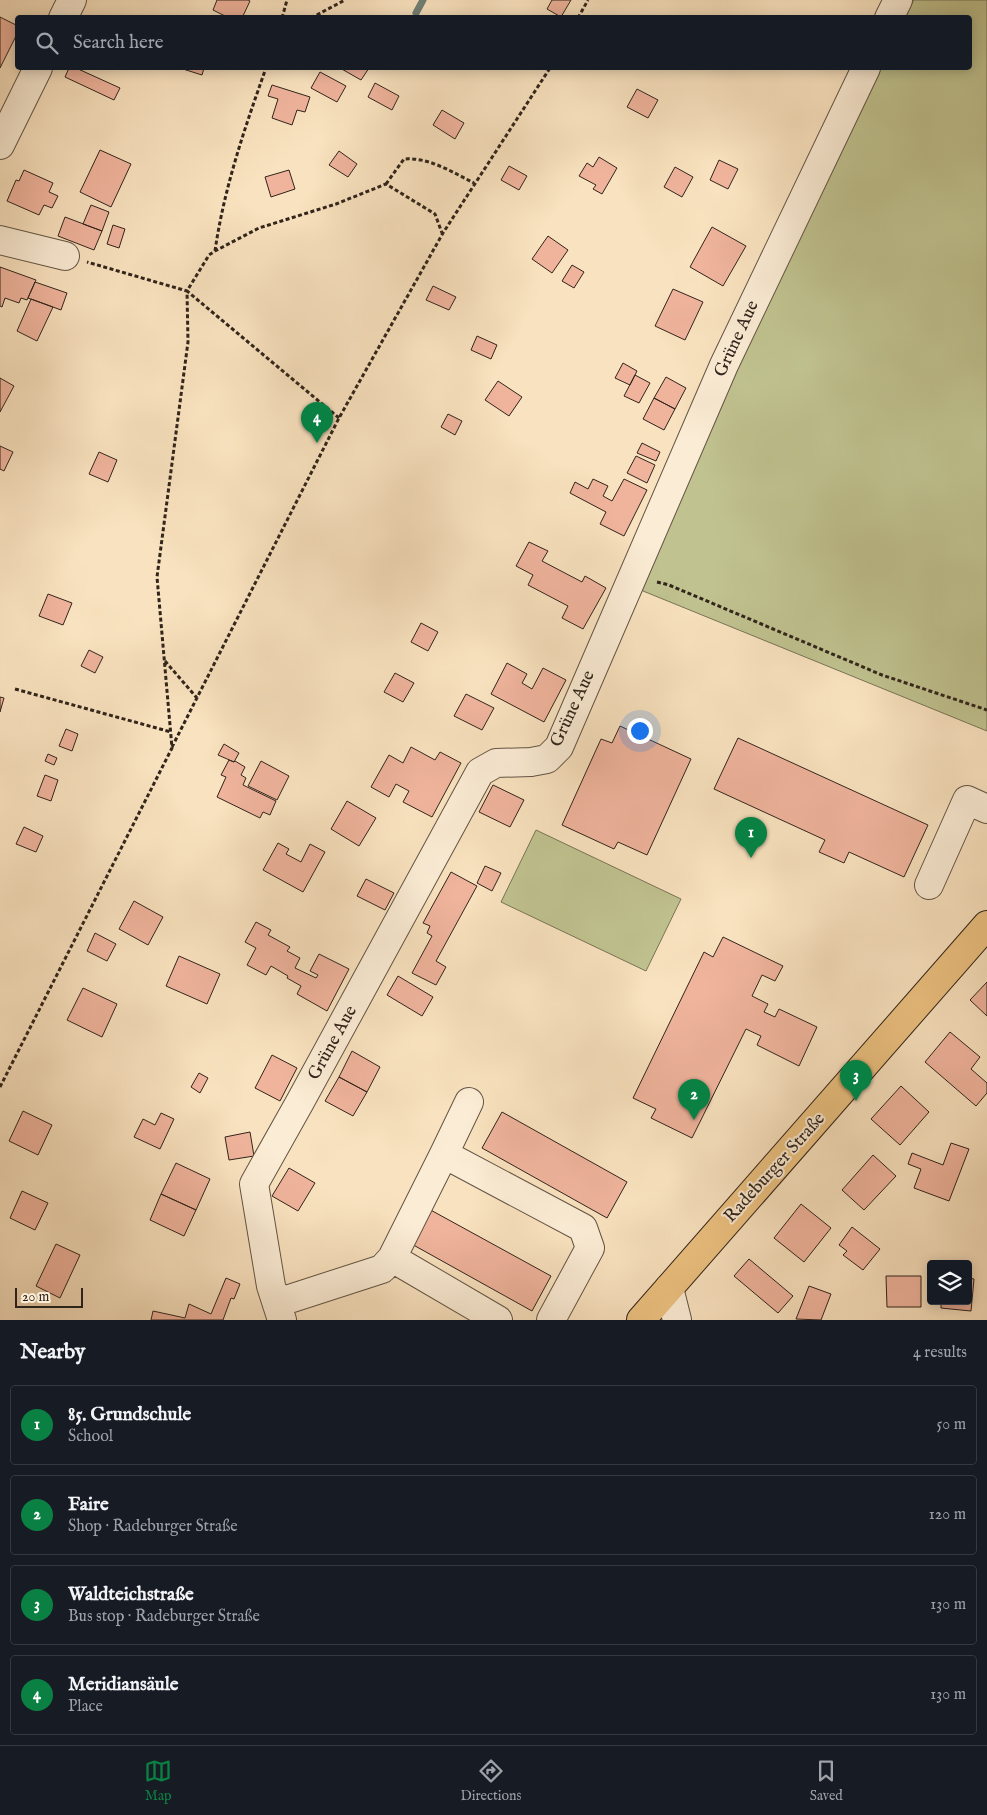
<!DOCTYPE html>
<html lang="en">
<head>
<meta charset="utf-8">
<style>
	body { margin:0; font-family:"IM FELL English",serif; background:#242831; color:#f1f3f6 }
	.controls { position:absolute; right:15px; bottom:15px; display:grid; overflow:hidden; border-radius:5px; box-shadow:0 2px 12px #0003 }
	.controls button { width:45px; height:45px; display:grid; place-items:center; padding:0; border:0; border-bottom:1px solid #363941; background:#171b24; color:#f1f3f6; font:25px sans-serif }
	.scale { position:absolute; left:15px; bottom:12px; width:68px; box-sizing:border-box; padding-left:5px; border:2px solid #31241b; border-top:0; font-size:14px; line-height:18px; white-space:nowrap; color:#31241b; -webkit-text-stroke:4px #fbecd5; paint-order:stroke }
	.you { position:absolute; left:639px; top:730px; width:18px; height:18px; margin:-12px; border:4px solid #fff; border-radius:50%; background:#1a73e8; box-shadow:0 0 0 8px #1a73e833 }
	.badge { display:grid; place-items:center; width:32px; height:32px; border-radius:50%; background:#0b8043; color:#fff; font-size:16px; font-weight:700 }
	.pin { position:absolute; translate:-50% -41px; filter:drop-shadow(0 1px 2px #0008) }
	.pin::after { content:''; position:absolute; top:26px; width:18px; height:15px; background:inherit; clip-path:polygon(0 0,100% 0,50% 100%) }
	.list { margin:0; padding:0; list-style:none }
	h2 { display:flex; justify-content:space-between; align-items:center; height:65px; margin:0; padding:0 20px; font-size:21px }
	h2 small { font-size:16px; font-weight:400; color:#9ea1a6 }
	.list li { display:grid; grid-template-columns:32px 1fr auto; gap:15px; align-items:center; box-sizing:border-box; height:80px; margin:0 10px 10px; padding:0 10px; border:1px solid #363941; border-radius:5px }
	.list b { display:block; font-size:19px; white-space:nowrap }
	.list p { margin:0; font-size:16px; white-space:nowrap; color:#9ea1a6 }
	.list em { font-size:16px; font-style:normal; color:#9ea1a6 }
	.icon { flex:none; width:28px; height:28px; fill:none; stroke:currentColor; stroke-width:2; stroke-linecap:round; stroke-linejoin:round }
	.map { position:relative; flex:none; width:987px; height:1320px; overflow:hidden }
	.search { position:absolute; background:#171b24; box-shadow:0 2px 12px #0003; left:15px; right:15px; top:15px; height:55px; display:flex; align-items:center; gap:12px; box-sizing:border-box; padding:0 18px; border-radius:5px; color:#9ea1a6; font-size:19px }
	.sheet { height:425px; background:#171b24 }
	nav { display:flex; justify-content:space-around; align-items:center; box-sizing:border-box; height:70px; border-top:1px solid #363941; background:#171b24; font-size:14px; color:#9ea1a6 }
	nav a { display:grid; justify-items:center; gap:2px }
	nav .on { color:#0b8043 }
	.map>svg:first-child { display:block }
</style>
</head>
<body>
<div class="map">
<svg width="987" height="1320" viewBox="0 0 987 1320">
	<rect width="100%" height="100%" fill="#f9e2bf"/>
	<filter id="stains"><feTurbulence type="fractalNoise" baseFrequency=".004" numOctaves="4"/><feColorMatrix values="0 0 0 0 .2 0 0 0 0 .09 0 0 0 0 .02 0 0 0 .5 -.17"/></filter>
	<radialGradient id="worn" r=".72"><stop offset=".6" stop-color="#630" stop-opacity="0"/><stop offset="1" stop-color="#630" stop-opacity=".3"/></radialGradient>
	<path fill="#c0c390" stroke="#787456" d="M914,0H987V731L643,591L639,583L767,292L880,68H970V18L905,17Z
		M536,830L681,899L646,971L501,902Z"/>
	<g fill="none" stroke-linecap="round" stroke-linejoin="round">
		<path stroke="#728076" stroke-width="7" d="M416,13L423,0"/>
	</g>
	<path fill="#f0b49d" stroke="#31241b" d="M217,0H248L250,1L242,18H229L213,10Z
		M552,0H571L561,17L547,9Z
		M0,17L18,26V32L0,68Z
		M69,68H76L120,88L114,100L65,77Z
		M340,68H369L361,80Z
		M183,69V68H204L202,75Z
		M320,72L346,86L337,102L311,88Z
		M375,83L399,96L392,110L368,97Z
		M272,85L310,97L305,112L297,110L292,125L272,118L278,99L268,96Z
		M637,89L658,100L648,118L627,107Z
		M442,110L464,123L455,139L433,125Z
		M100,150L131,164L111,207L80,192Z
		M339,151L357,164L348,177L329,165Z
		M599,157L617,168L602,194L593,189L596,185L579,176L587,163L593,167Z
		M719,160L738,169L728,189L710,180Z
		M509,166L527,176L519,190L501,180Z
		M675,167L693,177L682,197L664,187Z
		M24,170L53,183L49,192L58,196L52,208L44,205L39,215L7,201L16,180L19,181Z
		M289,170L295,189L271,197L265,177Z
		M91,205L109,212L102,231L83,224Z
		M65,217L102,231L94,250L58,236Z
		M113,225L125,229L119,248L107,244Z
		M712,227L746,246L723,286L690,267Z
		M548,236L568,250L552,273L532,259Z
		M572,265L584,272L574,288L562,281Z
		M0,267L36,280L27,300L21,298L19,303L5,298L2,307L0,306Z
		M35,282L67,293L61,310L28,298Z
		M433,286L456,297L449,310L426,300Z
		M673,289L703,302L685,340L655,326Z
		M31,299L53,307L37,341L17,331Z
		M477,336L497,345L491,359L471,350Z
		M623,363L637,371L630,385L615,378Z
		M635,375L650,383L639,403L624,396Z
		M666,377L686,388L675,409L654,398Z
		M0,378L14,386L0,412Z
		M498,381L522,397L509,416L485,400Z
		M654,398L675,409L664,430L643,419Z
		M448,414L462,421L455,435L441,427Z
		M642,443L660,452L656,461L637,453Z
		M0,446L13,452L4,471L0,469Z
		M99,452L117,460L108,482L89,474Z
		M636,456L655,465L647,483L627,473Z
		M593,479L608,486L603,496L612,501L624,479L647,490L624,536L600,524L606,512L570,493L575,482L588,489Z
		M529,542L548,551L542,561L582,582L585,576L606,588L583,629L562,618L568,606L528,585L533,575L516,566Z
		M48,594L72,603L63,625L39,616Z
		M421,623L438,632L428,651L411,642Z
		M89,650L103,657L95,673L81,666Z
		M507,663L527,674L522,683L532,689L543,668L566,680L544,722L491,694Z
		M395,673L414,683L403,702L384,692Z
		M466,694L494,708L482,730L454,716Z
		M0,697L4,698L0,712Z
		M620,726L691,759L647,855L618,842L614,849L562,825L601,739L612,743Z
		M66,729L78,734L72,751L59,746Z
		M738,738L928,825L904,877L849,852L844,863L819,852L825,840L714,789Z
		M224,744L239,753L234,762L218,755Z
		M411,747L435,760L440,752L461,763L432,817L403,802L409,791L396,784L389,797L371,787L389,755L403,763Z
		M48,754L57,758L54,765L45,761Z
		M229,760L234,762L235,761L245,767L241,775L246,778L243,785L276,801L270,815L263,812L260,818L217,797L226,777L221,775Z
		M261,761L289,776L277,800L248,786Z
		M45,775L58,780L51,801L37,796Z
		M493,785L524,800L510,827L479,812Z
		M347,801L376,818L359,846L331,829Z
		M24,827L43,836L36,852L16,844Z
		M278,843L289,849L286,854L301,862L310,844L325,852L303,892L263,870Z
		M485,866L501,873L492,891L477,883Z
		M451,872L477,886L436,961L446,967L436,985L412,973L432,936L427,933L430,926L423,923Z
		M366,879L394,893L385,910L357,896Z
		M134,901L163,917L148,945L119,929Z
		M256,922L271,930L268,935L290,947L287,951L300,958L295,968L316,978L318,975L310,971L319,954L349,969L327,1011L297,994L301,986L287,978L288,976L271,966L266,975L247,965L256,948L245,942Z
		M95,933L116,944L107,961L87,951Z
		M723,937L783,966L775,981L762,975L752,996L768,1004L764,1012L775,1017L779,1009L817,1027L799,1066L757,1045L761,1036L746,1029L692,1138L651,1118L656,1109L633,1098L704,952L713,957Z
		M179,956L220,974L207,1004L166,986Z
		M398,976L433,997L422,1016L387,995Z
		M987,982V1016L970,1000Z
		M83,988L117,1004L102,1037L67,1020Z
		M950,1032L980,1057L971,1069L987,1083V1093L976,1106L925,1062Z
		M352,1051L380,1067L367,1092L339,1077Z
		M272,1055L297,1068L280,1101L255,1088Z
		M199,1073L208,1078L200,1093L191,1087Z
		M339,1077L367,1092L353,1116L325,1101Z
		M901,1086L929,1112L900,1145L871,1119Z
		M23,1111L52,1125L38,1155L9,1141Z
		M502,1112L627,1182L607,1218L482,1148Z
		M161,1113L174,1119L160,1149L134,1137L143,1119L155,1125Z
		M250,1132L254,1156L229,1160L225,1137Z
		M951,1143L969,1149L949,1201L914,1188L921,1169L908,1164L912,1153L943,1165Z
		M873,1155L896,1176L864,1210L842,1190Z
		M176,1163L210,1179L196,1210L161,1194Z
		M289,1168L315,1183L298,1211L272,1196Z
		M22,1191L48,1203L35,1230L10,1218Z
		M161,1194L196,1210L184,1236L150,1220Z
		M801,1204L831,1228L804,1262L774,1238Z
		M427,1208L551,1276L532,1311L408,1242Z
		M852,1227L880,1249L863,1270L843,1255L847,1251L839,1245Z
		M56,1244L80,1255L60,1298L36,1286Z
		M749,1259L793,1296L778,1313L734,1276Z
		M886,1276H921V1307H887Z
		M226,1278L240,1284L234,1299L231,1298L223,1320H151L153,1311L185,1318L189,1304L211,1314Z
		M968,1278L974,1279L971,1311L941,1308V1301H968Z
		M809,1286L831,1294L821,1320L796,1319Z"/>
	<g fill="none" stroke-linecap="round" stroke-linejoin="round">
		<defs>
			<path id="minor" d="M63,18L72,0
				M889,18L898,0
				M0,145L38,68
				M0,240L65,256
				M929,885L967,800L987,809
				M444,1154L583,1228L590,1248L551,1320
				M392,1258L498,1320
				M669,1288L677,1320
				M277,1303L382,1269L392,1258L444,1154L469,1102
				M282,1320L271,1286L254,1184L300,1102L480,772L496,763L531,762L547,759L559,747L724,365L866,68"/>
			<path id="major" d="M641,1320L987,925"/>
		</defs>
		<use href="#minor" stroke="#635444" stroke-width="30"/>
		<use href="#major" stroke="#31241b" stroke-width="30"/>
		<path stroke="#31241b" stroke-width="3" stroke-dasharray="4 2.5" stroke-linecap="butt" d="M282,18L287,0
			M311,18L345,0
			M578,18L588,0
			M386,184L404,159C429,157 452,172 474,183
			M215,251C224,188 245,127 266,68
			M339,418L187,291L209,255L215,251L259,228L336,204L386,184L435,214L442,233
			M657,582L669,585L882,675L987,710
			M165,661L197,698
			M15,689L171,732
			M172,747L339,418L443,233L550,68
			M0,1087L172,748L157,577L188,342L187,291L87,262"/>
		<use href="#minor" stroke="#fbecd5" stroke-width="28"/>
		<use href="#major" stroke="#ecc180" stroke-width="28"/>
	</g>
	<g text-anchor="middle" dominant-baseline="central" stroke-width="4" stroke-linejoin="round" paint-order="stroke">
		<g font-size="18" fill="#31241b" stroke="#fbecd5">
			<text transform="translate(737 339) rotate(-65)">Grüne Aue</text>
			<text transform="translate(573 709) rotate(-65)">Grüne Aue</text>
			<text transform="translate(333 1043) rotate(-61)">Grüne Aue</text>
			<text transform="translate(775 1168) rotate(-48)">Radeburger Straße</text>
		</g>
	</g>
	<rect width="100%" height="100%" filter="url(#stains)"/>
	<rect width="100%" height="100%" fill="url(#worn)"/>
</svg>
<div class="controls">
<button><svg class="icon" aria-label="layers" viewBox="0 0 24 24"><path d="M12 4l9 5-9 5-9-5zM3 14l9 5 9-5"/></svg></button>
</div>
<div class="scale">20 m</div>
<div class="you"></div>
<div class="pin badge" style="left:751px;top:858px">1</div>
<div class="pin badge" style="left:694px;top:1120px">2</div>
<div class="pin badge" style="left:856px;top:1101px">3</div>
<div class="pin badge" style="left:317px;top:443px">4</div>
<div class="search"><svg class="icon" aria-label="search" viewBox="0 0 24 24"><circle cx="10" cy="10" r="6"/><path d="M15 15l6 6"/></svg>Search here</div>
</div>
<section class="sheet">
<h2>Nearby<small>4 results</small></h2>
<ul class="list">
<li><span class="badge">1</span><div><b>85. Grundschule</b><p>School</p></div><em>50 m</em></li>
<li><span class="badge">2</span><div><b>Faire</b><p>Shop · Radeburger Straße</p></div><em>120 m</em></li>
<li><span class="badge">3</span><div><b>Waldteichstraße</b><p>Bus stop · Radeburger Straße</p></div><em>130 m</em></li>
<li><span class="badge">4</span><div><b>Meridiansäule</b><p>Place</p></div><em>130 m</em></li>
</ul>
</section>
<nav>
<a class="on"><svg class="icon" aria-label="map" viewBox="0 0 24 24"><path d="M3 6l6-2 6 2 6-2v14l-6 2-6-2-6 2zM9 4v14M15 6v14"/></svg>Map</a>
<a><svg class="icon" aria-label="directions" viewBox="0 0 24 24"><path d="M12 3l9 9-9 9-9-9zM9 14v-3h6M13 9l2 2-2 2"/></svg>Directions</a>
<a><svg class="icon" aria-label="saved" viewBox="0 0 24 24"><path d="M7 4h10v16l-5-4-5 4z"/></svg>Saved</a>
</nav>
</body>
</html>
